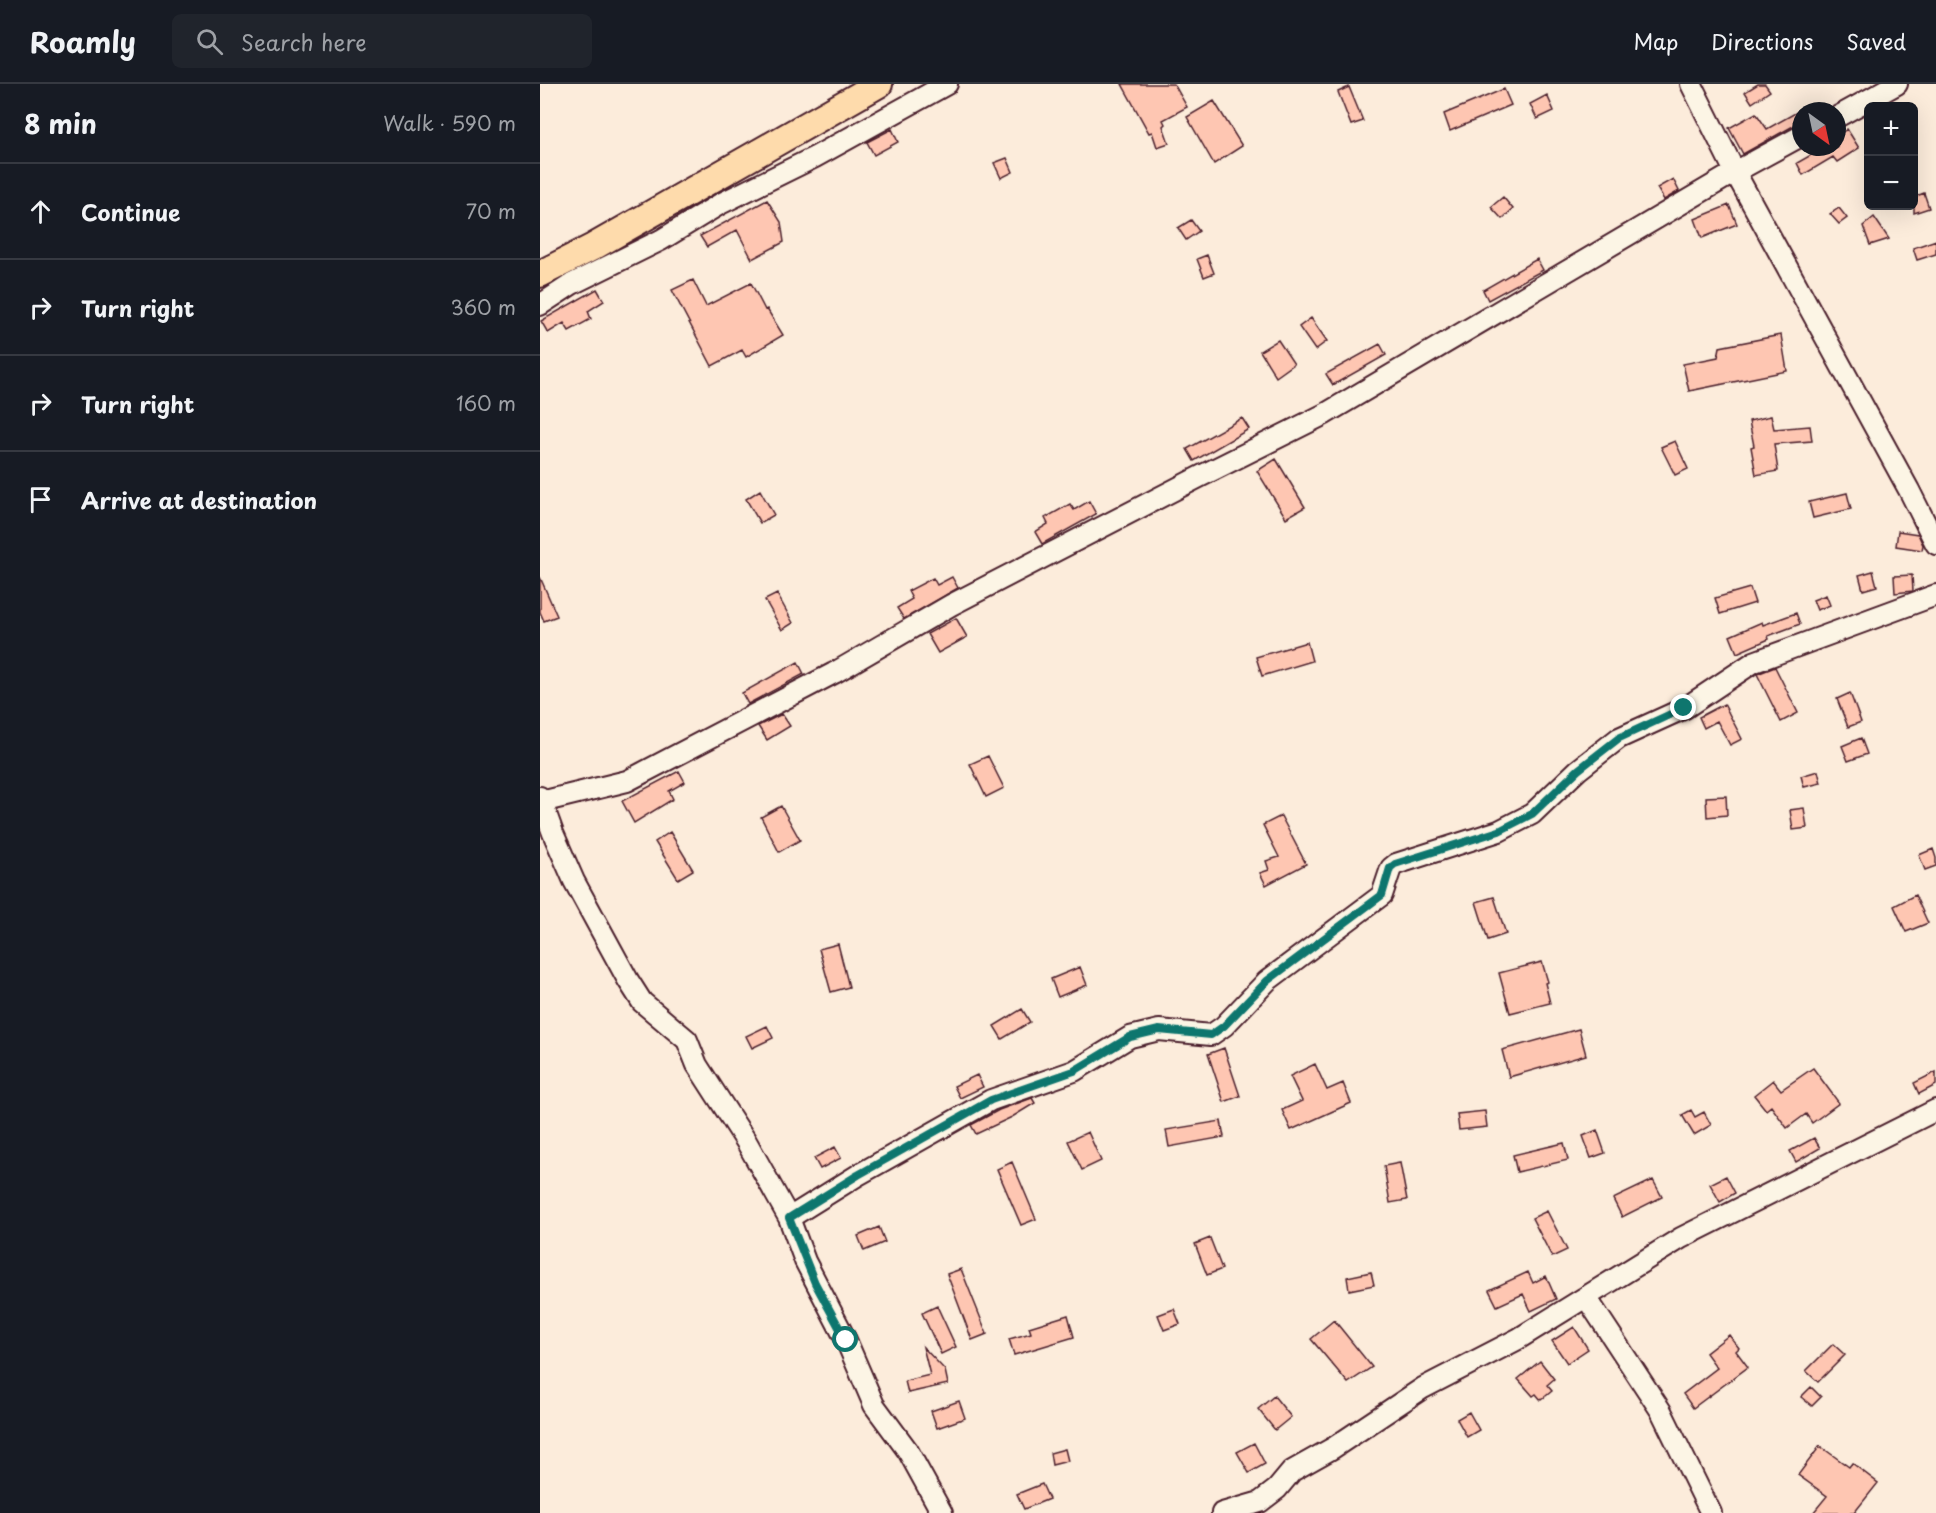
<!DOCTYPE html>
<html lang="en">
<head>
<meta charset="utf-8">
<style>
	body { margin:0; font-family:"Playpen Sans",sans-serif; background:#20242c; color:#f1f3f6 }
	.controls { position:absolute; right:18px; top:18px; display:grid; overflow:hidden; border-radius:9px; box-shadow:0 6px 24px #0002 }
	.controls button { width:54px; height:54px; display:grid; place-items:center; padding:0; border:0; border-bottom:2px solid #363941; background:#171b24; color:#f1f3f6; font:30px sans-serif }
	.compass { position:absolute; left:1252px; top:18px; width:54px; height:54px; border-radius:50%; background:#171b24; box-shadow:0 6px 24px #0002; rotate:147deg }
	.stop { position:absolute; width:18px; height:18px; margin:-14px; border:4px solid #0f766e; border-radius:50%; background:#fff }
	.stop.end { background:#0f766e; border-color:#fff; box-shadow:0 2px 6px #0008 }
	.list { margin:0; padding:0; list-style:none }
	h2 { display:flex; justify-content:space-between; align-items:center; height:78px; margin:0; padding:0 24px; font-size:26px }
	h2 small { font-size:20px; font-weight:400; color:#9ea1a6 }
	.list li { display:grid; grid-template-columns:39px 1fr auto; gap:18px; align-items:center; box-sizing:border-box; height:96px; padding:0 24px; border-top:2px solid #363941 }
	.list b { display:block; font-size:22px; white-space:nowrap }
	.list em { font-size:20px; font-style:normal; color:#9ea1a6 }
	.icon { flex:none; width:33px; height:33px; fill:none; stroke:currentColor; stroke-width:2; stroke-linecap:round; stroke-linejoin:round }
	.map { position:relative; flex:none; width:1396px; height:1429px; overflow:hidden }
	header { display:flex; align-items:center; gap:36px; box-sizing:border-box; height:84px; padding:0 30px; background:#171b24; border-bottom:2px solid #363941 }
	header strong { font-size:28px }
	nav { display:flex; gap:33px; margin-inline-start:auto; font-size:21px }
	.search { width:420px; height:54px; background:#20242c; display:flex; align-items:center; gap:15px; box-sizing:border-box; padding:0 21px; border-radius:9px; color:#9ea1a6; font-size:22px }
	main { display:flex }
	aside { flex:1; background:#171b24 }
	.map>svg:first-child { display:block }
</style>
</head>
<body>
<header>
<strong>Roamly</strong>
<div class="search"><svg class="icon" aria-label="search" viewBox="0 0 24 24"><circle cx="10" cy="10" r="6"/><path d="M15 15l6 6"/></svg>Search here</div>
<nav><a>Map</a><a>Directions</a><a>Saved</a></nav>
</header>
<main>
<aside>
<h2>8 min<small>Walk · 590 m</small></h2>
<ul class="list">
<li><svg class="icon" aria-label="ahead" viewBox="0 0 24 24"><path d="M12 20V5M6 11l6-6 6 6"/></svg><div><b>Continue</b></div><em>70 m</em></li>
<li><svg class="icon" aria-label="right" viewBox="0 0 24 24"><path d="M7 20v-9h11M14 6l5 5-5 5"/></svg><div><b>Turn right</b></div><em>360 m</em></li>
<li><svg class="icon" aria-label="right" viewBox="0 0 24 24"><path d="M7 20v-9h11M14 6l5 5-5 5"/></svg><div><b>Turn right</b></div><em>160 m</em></li>
<li><svg class="icon" aria-label="arrive" viewBox="0 0 24 24"><path d="M6 21V4h12l-3 4 3 4H6"/></svg><div><b>Arrive at destination</b></div></li>
</ul>
</aside>
<div class="map">
<svg width="1396" height="1429" viewBox="0 0 1396 1429">
	<rect width="100%" height="100%" fill="#fcecdb"/>
	<filter id="ink" filterUnits="userSpaceOnUse"><feTurbulence type="fractalNoise" baseFrequency=".0167" numOctaves="2"/><feDisplacementMap in="SourceGraphic" scale="12" xChannelSelector="R" yChannelSelector="G"/><feConvolveMatrix kernelMatrix="1 2 1 2 8 2 1 2 1" color-interpolation-filters="sRGB"/></filter>
	<g filter="url(#ink)">
		<path fill="#fec6b2" stroke="#4a1f2b" stroke-width="1.5" d="M582,0H634L647,23L623,36L625,40L623,42L629,59L617,63L612,48L609,49Z
			M1218,0H1225L1230,7L1212,19L1205,8Z
			M809,3L823,37L811,41L798,8Z
			M964,5L971,21L910,47L904,30Z
			M1007,11L1014,27L997,35L990,20Z
			M674,17L702,62L674,80L647,33Z
			M1257,28L1261,35V40L1255,41L1203,70L1189,44L1216,29L1227,45Z
			M352,45L358,58L334,71L327,58Z
			M1307,45L1319,64L1297,78L1293,73L1263,91L1257,79L1285,63H1297V52Z
			M467,74L473,88L461,94L454,79Z
			M1133,95L1139,107L1124,116L1117,104Z
			M1384,109L1389,124L1374,129V113Z
			M963,113L973,125L962,135L951,123Z
			M227,116L241,138L244,158L212,175L197,146L167,163L160,152Z
			M1189,121L1197,140L1162,154L1155,135Z
			M1299,124L1307,134L1299,140L1290,130Z
			M1334,133L1349,155L1330,161L1323,142Z
			M651,136L659,147L646,156L638,144Z
			M1396,156V170L1377,176L1373,164Z
			M667,171L674,189L664,193L657,175Z
			M997,175L1003,186L948,216L943,206Z
			M153,196L166,222L211,199L225,226L227,225L243,251L206,273L202,266L172,282L132,206Z
			M57,205L64,217L48,227L51,235L29,247L24,239L8,249L1,237Z
			M771,234L787,257L775,266L759,243Z
			M1241,251L1247,287L1149,307L1143,280L1178,273L1180,263Z
			M738,256L754,280L736,293L720,267Z
			M840,260L846,271L793,301L786,290Z
			M1231,332L1234,345L1270,342L1272,357L1234,360L1238,387L1216,391L1211,363L1214,362L1209,337Z
			M702,334L709,345L654,377L647,365Z
			M1135,357L1148,385L1135,391L1121,363Z
			M736,375L765,423L746,434L717,387Z
			M220,406L234,431L220,439L206,415Z
			M1307,409L1311,425L1273,434L1269,418Z
			M549,417L556,430L502,460L495,448L508,440L505,434L530,420L534,426Z
			M1358,447L1378,450L1383,461L1382,466L1356,462Z
			M1333,487L1337,502L1323,506L1319,491Z
			M1372,491L1373,507L1355,509L1354,492Z
			M0,493L17,532L4,537L0,528Z
			M412,493L418,504L364,535L357,524L372,515L368,507L393,494L397,501Z
			M1210,504L1215,519L1180,530L1175,514Z
			M237,510L253,539L242,546L225,516Z
			M1286,511L1290,521L1277,526L1273,516Z
			M1256,529L1260,540L1228,552L1229,555L1197,569L1190,552L1222,538L1223,541Z
			M416,534L427,553L398,569L387,550Z
			M767,558L772,577L722,592L716,573Z
			M258,578L264,590L208,620L202,609Z
			M1235,583L1258,629L1241,638L1217,590Z
			M1310,609L1321,638L1308,643L1297,615Z
			M1184,620L1202,655L1190,661L1177,637L1164,644L1159,633Z
			M242,630L250,642L227,656L218,642Z
			M1321,654L1327,670L1308,677L1302,662Z
			M448,672L464,704L446,713L430,680Z
			M139,687L145,698L129,707L133,715L94,739L82,717Z
			M1278,687L1281,699L1264,703L1261,692Z
			M1186,712L1187,731L1167,733L1166,713Z
			M241,722L260,756L239,768L221,733Z
			M1264,724L1267,744L1253,746L1250,726Z
			M741,732L766,780L726,801L720,789L729,786L726,777L739,773L723,741Z
			M130,748L153,786L138,795L115,758Z
			M1393,765L1396,774V782L1385,786L1379,771Z
			M1375,811L1388,839L1366,848L1354,822Z
			M954,813L966,850L948,856L936,818Z
			M298,860L309,903L291,908L279,865Z
			M1002,878L1008,898L1005,899L1010,919L970,929L959,889Z
			M540,883L547,901L518,913L511,895Z
			M482,925L490,938L462,955L454,942Z
			M227,942L233,954L212,964L206,952Z
			M1039,945L1046,971L969,993L962,966Z
			M684,964L700,1012L684,1018L668,970Z
			M775,980L787,1006L803,999L811,1019L751,1046L742,1026L762,1017L750,992Z
			M1273,984L1299,1019L1272,1039L1266,1030L1247,1044L1231,1022L1226,1026L1214,1011L1233,996L1241,1006Z
			M1396,988V1001L1379,1010L1374,999Z
			M437,991L443,1003L420,1014L414,1002Z
			M492,1014L495,1019L472,1033L436,1050L431,1041L459,1026Z
			M1151,1026L1155,1033L1164,1028L1171,1041L1154,1051L1142,1031Z
			M945,1027L947,1043L919,1046L917,1030Z
			M681,1037L684,1053L629,1063L626,1046Z
			M1057,1046L1065,1069L1051,1074L1043,1052Z
			M548,1048L561,1077L542,1086L528,1057Z
			M1274,1054L1280,1064L1256,1078L1250,1067Z
			M1024,1059L1028,1076L977,1088L973,1071Z
			M295,1063L301,1074L280,1085L274,1074Z
			M472,1078L496,1135L481,1141L457,1085Z
			M860,1079L867,1116L850,1119L844,1082Z
			M1186,1092L1195,1109L1180,1118L1170,1100Z
			M1113,1096L1122,1113L1082,1133L1073,1115Z
			M1007,1127L1027,1166L1012,1173L992,1134Z
			M339,1143L345,1158L324,1167L318,1152Z
			M670,1154L682,1185L667,1191L655,1160Z
			M421,1185L447,1250L432,1256L407,1190Z
			M831,1188L834,1201L809,1206L807,1193Z
			M988,1188L993,1199L1006,1192L1016,1215L991,1227L983,1210L957,1222L949,1206Z
			M397,1222L416,1263L401,1270L382,1229Z
			M634,1225L640,1240L624,1246L618,1231Z
			M528,1231L534,1253L474,1271L469,1255L491,1249L489,1243Z
			M794,1236L832,1283L808,1299L771,1255Z
			M1034,1243L1048,1265L1027,1279L1012,1257Z
			M1189,1251L1199,1264L1196,1267L1208,1283L1153,1324L1143,1310L1177,1284L1166,1269Z
			M1293,1260L1305,1271L1278,1298L1266,1287Z
			M383,1263L405,1286L408,1300L368,1309L365,1297L390,1291Z
			M1000,1277L1014,1295L1007,1301L1012,1307L1001,1316L996,1310L993,1312L978,1295Z
			M1271,1303L1281,1313L1272,1322L1261,1313Z
			M734,1312L751,1333L735,1346L718,1325Z
			M419,1317L425,1334L397,1344L391,1327Z
			M929,1328L939,1346L927,1353L917,1335Z
			M714,1359L725,1380L709,1389L697,1368Z
			M1280,1362L1309,1383L1312,1379L1338,1399L1314,1429H1273L1287,1412L1258,1391Z
			M525,1365L528,1377L512,1381L510,1369Z
			M502,1400L509,1415L484,1425L477,1410Z"/>
		<g fill="none" stroke-linecap="round" stroke-linejoin="round">
			<defs>
				<path id="minor" d="M1151,0L1195,88L1369,406L1396,460
					M1297,33L1357,0
					M0,221L32,200L121,156L180,120L275,73L407,0
					M0,713L13,749L34,797L88,896L102,918L147,956L157,981L206,1057L249,1134L265,1177L306,1256L334,1321L368,1367L402,1429
					M1,718L87,697L294,589L411,521L661,392L785,330L1195,88L1261,52
					M249,1134L318,1091L451,1016L534,987L590,953L619,946L671,951L684,942L727,897L842,811L851,784L856,780L959,747L992,730L1038,686L1079,654L1145,624L1214,578L1396,511
					M1046,1213L1121,1327L1171,1429
					M682,1429L720,1418L737,1405L752,1387L793,1364L883,1304L978,1255L1141,1154L1396,1026"/>
				<path id="major" d="M0,190L53,163L339,0"/>
			</defs>
			<use href="#minor" stroke="#4a1f2b" stroke-width="24"/>
			<use href="#major" stroke="#4a1f2b" stroke-width="30"/>
			<use href="#minor" stroke="#fcf5e5" stroke-width="20"/>
			<use href="#major" stroke="#fedbac" stroke-width="26"/>
		</g>
	</g>
	<g fill="none" stroke-linecap="round" stroke-linejoin="round" filter="url(#ink)">
		<path stroke="#0f766e" stroke-width="8" d="M306,1256L275,1199L249,1134L318,1091L451,1016L534,987L590,953L619,946L671,951L684,942L727,897L842,811L850,784L855,780L959,747L992,730L1038,686L1079,654L1144,624"/>
	</g>
</svg>
<div class="controls">
<button>+</button>
<button>−</button>
</div>
<svg class="compass" viewBox="-18 -18 36 36"><path d="M0-13l5 13h-10z" fill="#e53935"/><path d="M0 13l5-13h-10z" fill="#9ea1a6"/></svg>
<div class="stop" style="left:306px;top:1256px"></div>
<div class="stop end" style="left:1144px;top:624px"></div>
</div>
</main>
</body>
</html>
